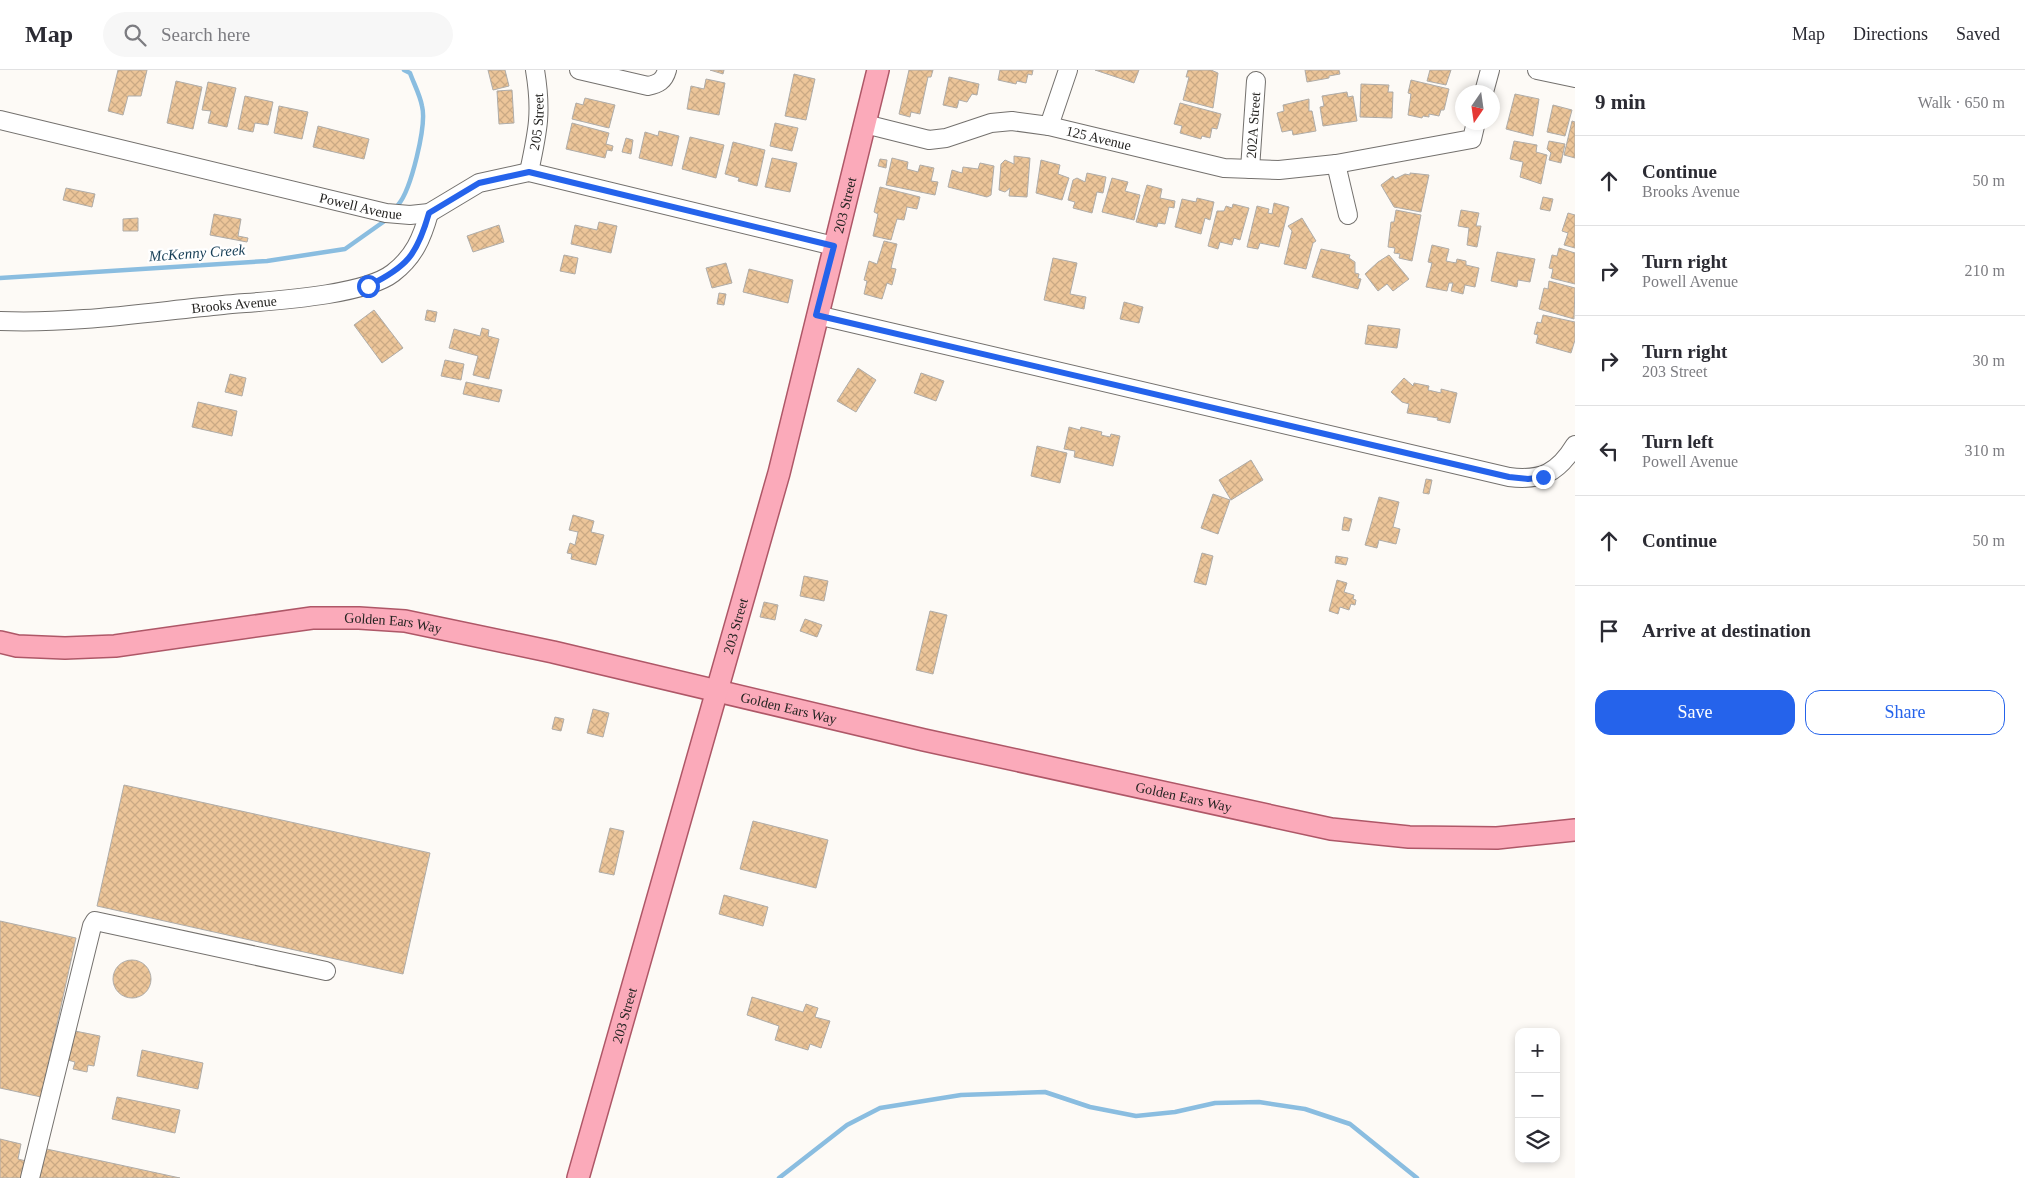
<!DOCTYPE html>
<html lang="en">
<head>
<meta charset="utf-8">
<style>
	body { margin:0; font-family:"Times New Roman",serif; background:#f7f7f7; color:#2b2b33 }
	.controls { position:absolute; right:15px; bottom:15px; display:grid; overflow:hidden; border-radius:10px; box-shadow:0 2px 8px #0003 }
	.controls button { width:45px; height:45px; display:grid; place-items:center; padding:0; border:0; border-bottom:1px solid #e1e1e2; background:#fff; color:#2b2b33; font:25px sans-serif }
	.compass { position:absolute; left:1455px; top:15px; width:45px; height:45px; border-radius:50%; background:#fff; box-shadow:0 2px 8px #0003; rotate:193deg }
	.stop { position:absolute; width:15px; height:15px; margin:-11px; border:4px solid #2563eb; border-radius:50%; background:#fff }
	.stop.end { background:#2563eb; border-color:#fff; box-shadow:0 1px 5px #0008 }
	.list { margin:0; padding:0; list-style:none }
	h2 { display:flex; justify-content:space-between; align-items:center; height:65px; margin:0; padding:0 20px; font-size:21px }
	h2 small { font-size:16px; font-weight:400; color:#7c7c81 }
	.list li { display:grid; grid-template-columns:32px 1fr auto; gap:15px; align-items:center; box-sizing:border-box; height:90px; padding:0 20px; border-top:1px solid #e1e1e2 }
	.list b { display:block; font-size:19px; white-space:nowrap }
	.list p { margin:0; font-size:16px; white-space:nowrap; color:#7c7c81 }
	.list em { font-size:16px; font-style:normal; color:#7c7c81 }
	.actions { display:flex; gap:10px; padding:15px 20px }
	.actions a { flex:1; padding:11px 0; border:1px solid #2563eb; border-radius:15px; text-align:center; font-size:18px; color:#2563eb }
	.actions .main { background:#2563eb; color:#fff }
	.icon { flex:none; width:28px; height:28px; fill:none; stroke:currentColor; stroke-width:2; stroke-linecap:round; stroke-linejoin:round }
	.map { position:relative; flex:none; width:1575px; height:1108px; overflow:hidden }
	header { display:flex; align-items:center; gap:30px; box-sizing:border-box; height:70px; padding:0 25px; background:#fff; border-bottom:1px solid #e1e1e2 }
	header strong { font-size:24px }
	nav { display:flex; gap:28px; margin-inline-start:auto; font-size:18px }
	.search { width:350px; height:45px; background:#f7f7f7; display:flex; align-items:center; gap:12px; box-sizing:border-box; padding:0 18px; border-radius:28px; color:#7c7c81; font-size:19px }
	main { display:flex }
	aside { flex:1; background:#fff }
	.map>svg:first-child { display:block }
</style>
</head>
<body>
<header>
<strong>Map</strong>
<div class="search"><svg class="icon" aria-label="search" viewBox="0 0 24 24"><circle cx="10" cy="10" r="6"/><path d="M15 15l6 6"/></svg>Search here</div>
<nav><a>Map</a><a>Directions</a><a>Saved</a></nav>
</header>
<main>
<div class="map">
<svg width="1575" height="1108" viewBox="0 0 1575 1108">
	<defs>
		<pattern id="building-cross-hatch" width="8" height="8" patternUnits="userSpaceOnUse" patternTransform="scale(1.25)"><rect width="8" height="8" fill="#ecc599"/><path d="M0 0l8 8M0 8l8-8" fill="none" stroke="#caa984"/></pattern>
	</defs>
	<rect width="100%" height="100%" fill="#fdfaf6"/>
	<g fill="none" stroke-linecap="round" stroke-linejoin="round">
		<path stroke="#8abde0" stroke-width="4.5" d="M398,135C411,120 427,55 422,36C420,25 414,14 410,3L404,0
			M0,208L267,191L345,179L386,150
			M779,1108L847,1055L880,1038L961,1025L1045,1022L1090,1037L1136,1046L1175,1042L1215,1033L1259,1032L1305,1039L1350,1054L1417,1108"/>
	</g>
	<path fill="url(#building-cross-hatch)" stroke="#afaca8" d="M118,0H147L141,26H128L123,45L108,41Z
		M488,0H505L509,16L493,20Z
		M710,0H724L723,4Z
		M909,0H933L931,7H928L920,44L911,42L910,47L899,44Z
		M1000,0H1033L1032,5L1028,4L1026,13L1017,11L1016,14L998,10Z
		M1095,0H1139L1134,13Z
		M1188,0H1211L1218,3L1213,38L1183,30L1189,7H1186Z
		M1305,0H1339L1340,4L1329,6V8L1307,12Z
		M1430,0H1451L1446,15L1427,11Z
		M794,4L815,9L806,50L785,46Z
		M949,7L979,14L977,25L972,24L967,32L959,30L957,38L943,35Z
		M706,9L725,13L719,45L687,39L691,16L704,19Z
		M1411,10L1449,19L1444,40H1441L1439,46L1429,44V47L1423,46L1422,48L1408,45L1411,24L1408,23Z
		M176,11L202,17L193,59L167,53Z
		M208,12L236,18L227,57L208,53L211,41L202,40Z
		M1361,14L1389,15L1388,22H1393L1392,48L1360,47Z
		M512,20L514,53L499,54L497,21Z
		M1347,22L1348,27L1353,26L1357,51L1323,56L1320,37L1324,36L1322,26Z
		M1515,24L1539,29L1533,66L1506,59Z
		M245,26L273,32L268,55L255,53L253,62L238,59Z
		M585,28L615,35L609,58L572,49L576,33L583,35Z
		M1309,29V41H1312L1316,61L1293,65L1292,60L1282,62L1277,43L1284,41L1283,35Z
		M1180,33L1221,44L1217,59L1212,58L1210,68L1202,66L1201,69L1180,63L1182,56L1174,54Z
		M1553,35L1572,40L1565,66L1547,62Z
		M279,36L308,42L302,69L274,63Z
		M1572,51L1575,52V88L1564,85Z
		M572,53L609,63L606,74L613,76L612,81L607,80L605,88L566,79Z
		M775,53L798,58L792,81L770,76Z
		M318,56L369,69L364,89L313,77Z
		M659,61L679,66L672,96L639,88L645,62L658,66Z
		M690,67L724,75L716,108L682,99Z
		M626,68L633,70L631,84L622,82Z
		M1514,71L1537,75L1536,82L1547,85L1541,114L1520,107L1523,92L1510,89Z
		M1549,71L1565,74L1561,93L1549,90L1551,83L1547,79Z
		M733,72L765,80L757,116L738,111L739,108L725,104Z
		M1014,86L1030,88L1027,127L1009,126L1010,118L1005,122L999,120L1001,94L1005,90L1014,94Z
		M772,88L797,93L790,122L765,117Z
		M892,88L908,92L907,99L918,102L920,95L934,98L931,111L938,112L935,125L886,115Z
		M880,89L887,90L886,98L878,96Z
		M1041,90L1060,95L1058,104L1069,108L1062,130L1036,123Z
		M980,93L994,96L991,125L987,127L948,117L952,100L962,103L963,97L978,99Z
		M1087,103L1106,107L1103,123L1097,122L1092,143L1073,138L1075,132L1068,130L1073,110L1077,108L1085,112Z
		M1410,103L1429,105L1421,142L1394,137L1381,115L1393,106L1395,109L1405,104L1410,105Z
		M1112,108L1128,112L1125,121L1140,125L1134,150L1102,142Z
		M1147,115L1162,119L1160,128L1175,131L1174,138L1169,137L1165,154L1158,153L1157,157L1136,152Z
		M880,117L920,127L917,139L907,137L904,150L897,149L891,170L873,166L878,144L874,142Z
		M66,118L95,124L92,137L63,130Z
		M1543,127L1553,129L1550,141L1540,139Z
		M1197,128L1214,132L1210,150L1205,148L1201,164L1175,157L1182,129L1196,132Z
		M1274,133L1289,137L1279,177L1260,173L1258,179L1247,177L1257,136L1269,139L1268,143L1272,144Z
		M1233,134L1249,138L1240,170L1234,168L1232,175L1220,172L1218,179L1208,176L1217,141H1224L1226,136L1232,138Z
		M1396,140L1421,145L1412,191L1399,188L1400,184L1394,183L1395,178L1388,177L1391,152H1394Z
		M1461,140L1479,143L1476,156H1481L1477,177L1467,175L1469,158L1458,156Z
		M1568,143L1575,145V178L1564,175L1568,163L1562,161Z
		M214,144L241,149L238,166L248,168L247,172L210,165Z
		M138,148V161H123V149Z
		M1302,148L1316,171L1313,173L1306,199L1284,194L1292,161L1288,156Z
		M599,152L617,156L611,183L571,174L575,155L597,160Z
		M499,155L504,172L473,182L467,166Z
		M884,171L897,174L891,198L896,199L892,215L887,213L882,229L864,224L867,211L864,210L869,191L877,194Z
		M1432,175L1449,179L1446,191L1456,193L1457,189L1466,191V195L1479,198L1475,217L1465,215L1463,224L1451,221L1453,213H1449L1447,221L1426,217L1432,193L1428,192Z
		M1559,178L1575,183V214L1551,208L1553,199L1549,198L1552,185L1557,186Z
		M1321,179L1350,185L1349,188L1355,192V203L1359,204L1358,208L1361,209L1358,219L1312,207Z
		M1497,182L1535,189L1530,212L1518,210L1517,217L1491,211Z
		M564,185L578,188L575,204L560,201Z
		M1389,185L1409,209L1393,221L1387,214L1378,221L1365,204L1378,192Z
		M1053,188L1077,193L1070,224L1086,227L1084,239L1044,230Z
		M726,193L732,213L712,218L706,198Z
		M749,199L793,210L788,233L743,222Z
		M1549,211L1575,218L1574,249L1539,239L1544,218L1548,219Z
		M719,223L726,224L724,235L717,234Z
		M1124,232L1143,237L1139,253L1120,249Z
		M374,240L403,278L382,293L354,255Z
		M427,240L437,242L435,252L425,250Z
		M1543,245L1575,252V270L1571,283L1536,273L1538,265L1534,264L1537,252L1541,253Z
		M1368,255L1400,259L1397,278L1365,274Z
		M482,258L489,260L488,266L499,269L489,309L473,305L478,286L449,278L454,259L480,266Z
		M445,290L464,294L461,310L441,306Z
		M858,298L876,310L856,342L837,331Z
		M921,303L944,311L936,331L914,323Z
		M230,304L246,308L242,326L225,322Z
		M1404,308L1413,316L1414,313L1429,316L1428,320L1441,323V319L1457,323L1450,353L1437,350L1438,348L1407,343L1409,334L1402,332L1391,322Z
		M466,312L502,320L499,332L463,324Z
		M198,332L237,341L232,366L192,357Z
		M1069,357L1080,360L1081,357L1102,362L1101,365L1110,367L1111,364L1120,366L1113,396L1074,387L1075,381L1064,379Z
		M1037,376L1067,383L1060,413L1031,406Z
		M1251,390L1263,410L1231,430L1219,410Z
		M1426,409L1432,410L1429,424L1423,423Z
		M1213,424L1230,430L1218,464L1201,458Z
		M1379,427L1399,432L1393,457L1400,459L1396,474L1379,470L1377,478L1365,475Z
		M573,445L594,451L591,462L604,465L596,495L571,489L572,484L567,483L570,473L575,475L578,462L569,460Z
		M1344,447L1352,449L1349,461L1342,460Z
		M1202,483L1213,486L1206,515L1194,512Z
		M1336,486L1348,488L1346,495L1335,493Z
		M804,506L828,511L824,531L800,526Z
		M1337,510L1347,513L1344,522L1354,525L1353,529L1356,530L1355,535L1351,534L1349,540L1340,537L1338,544L1329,541Z
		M764,532L778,535L775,550L760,547Z
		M930,541L947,545L933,604L916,600Z
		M805,549L822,555L817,567L800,561Z
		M593,639L609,643L603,667L587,663Z
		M555,647L564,649L561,661L552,659Z
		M124,715L430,783L403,904L97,836Z
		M753,751L828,770L816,818L740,799Z
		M610,758L624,761L614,805L599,802Z
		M724,825L768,837L763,856L719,844Z
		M0,851L76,868L41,1027L0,1018Z
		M113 909a19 19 0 1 1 38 0a19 19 0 1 1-38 0Z
		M752,927L803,942L806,934L818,938L815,947L830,951L821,978L810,974L808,980L775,970L779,956L747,945Z
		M70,960L100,966L94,996L88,995L87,1002L73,999L75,992L64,989Z
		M142,980L203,993L198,1019L137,1006Z
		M117,1027L180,1040L175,1063L112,1049Z
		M0,1069L21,1074L18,1089L30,1092L26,1108H0Z
		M42,1078L180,1108H36Z"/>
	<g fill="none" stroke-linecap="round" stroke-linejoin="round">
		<defs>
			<g id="minor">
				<path d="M579,0L648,16C658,14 664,11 667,0"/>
				<path d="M1537,0L1575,8"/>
				<path d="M1484,22L1490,0"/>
				<path id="s1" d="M0,50L386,143L410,145L429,143L479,113L529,102L834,176"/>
				<path id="s2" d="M865,54L929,70L946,68L991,53L1012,51L1049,56L1224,98L1279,100L1336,94L1472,69L1476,52"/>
				<path d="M1049,56L1068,0"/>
				<path d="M1336,94L1348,145"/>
				<path id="s3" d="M1250,99L1256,11"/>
				<path id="s4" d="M529,102C538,60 542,42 535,0"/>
				<path d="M817,245L1509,407C1541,411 1558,403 1575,375"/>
				<path id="s5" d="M0,251C75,254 149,242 223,235C264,231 362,227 393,203C414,187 422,168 429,143"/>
				<path d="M30,1108L92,856L95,851L326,901"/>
			</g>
			<g id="major">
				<path id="s6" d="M0,572L17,576L65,578L115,576L312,548H359L405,551L553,582L924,670L1331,759L1409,767L1497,768L1575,760"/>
				<path id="s7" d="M578,1108L779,403L878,0"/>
			</g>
		</defs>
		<use href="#minor" stroke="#74716e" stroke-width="20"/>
		<use href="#major" stroke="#ae5767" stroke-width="24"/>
		<use href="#minor" stroke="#fff" stroke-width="18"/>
		<use href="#major" stroke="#fbaaba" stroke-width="21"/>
	</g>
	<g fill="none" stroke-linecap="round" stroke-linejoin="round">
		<path stroke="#2563eb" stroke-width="6" d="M368,216C407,197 417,185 429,143L479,113L529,102L834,176L816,245L1509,407L1528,409L1543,407"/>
	</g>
	<g text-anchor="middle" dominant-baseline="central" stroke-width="4.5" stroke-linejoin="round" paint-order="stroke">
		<g font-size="14" fill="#252422" stroke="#fff">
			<text stroke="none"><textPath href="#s4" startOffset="51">205 Street</textPath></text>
			<text stroke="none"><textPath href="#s3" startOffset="44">202A Street</textPath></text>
			<text stroke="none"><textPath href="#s2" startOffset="240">125 Avenue</textPath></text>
			<text stroke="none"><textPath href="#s7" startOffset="1009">203 Street</textPath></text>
			<text stroke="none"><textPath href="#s1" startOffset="371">Powell Avenue</textPath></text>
			<text stroke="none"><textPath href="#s5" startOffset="235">Brooks Avenue</textPath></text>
			<text stroke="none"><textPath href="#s6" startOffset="396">Golden Ears Way</textPath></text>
			<text stroke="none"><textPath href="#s7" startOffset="574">203 Street</textPath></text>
			<text stroke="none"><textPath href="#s6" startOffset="801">Golden Ears Way</textPath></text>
			<text stroke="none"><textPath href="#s6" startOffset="1206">Golden Ears Way</textPath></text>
			<text stroke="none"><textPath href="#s7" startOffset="169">203 Street</textPath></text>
		</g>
		<g font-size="15" font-style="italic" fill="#163e56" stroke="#fff">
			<text transform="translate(197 183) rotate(-4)">McKenny Creek</text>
		</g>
	</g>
</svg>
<div class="controls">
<button>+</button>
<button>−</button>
<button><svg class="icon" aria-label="layers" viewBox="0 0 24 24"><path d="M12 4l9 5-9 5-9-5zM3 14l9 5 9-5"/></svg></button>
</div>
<svg class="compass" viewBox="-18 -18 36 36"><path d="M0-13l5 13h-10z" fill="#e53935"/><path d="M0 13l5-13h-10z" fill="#7c7c81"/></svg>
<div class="stop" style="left:368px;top:216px"></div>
<div class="stop end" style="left:1543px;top:407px"></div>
</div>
<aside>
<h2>9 min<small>Walk · 650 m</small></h2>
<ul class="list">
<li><svg class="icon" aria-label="ahead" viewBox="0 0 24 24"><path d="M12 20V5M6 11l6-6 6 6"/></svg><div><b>Continue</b><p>Brooks Avenue</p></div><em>50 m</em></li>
<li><svg class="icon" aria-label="right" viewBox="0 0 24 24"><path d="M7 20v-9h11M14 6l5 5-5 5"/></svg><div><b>Turn right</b><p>Powell Avenue</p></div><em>210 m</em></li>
<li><svg class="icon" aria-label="right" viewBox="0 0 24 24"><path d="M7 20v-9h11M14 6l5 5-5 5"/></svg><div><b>Turn right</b><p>203 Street</p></div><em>30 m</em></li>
<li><svg class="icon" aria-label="left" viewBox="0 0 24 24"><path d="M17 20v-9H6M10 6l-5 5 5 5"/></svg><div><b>Turn left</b><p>Powell Avenue</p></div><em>310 m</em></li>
<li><svg class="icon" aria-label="ahead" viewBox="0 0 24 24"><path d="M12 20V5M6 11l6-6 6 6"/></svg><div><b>Continue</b></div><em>50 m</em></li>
<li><svg class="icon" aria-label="arrive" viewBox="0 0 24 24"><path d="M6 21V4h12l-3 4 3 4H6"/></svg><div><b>Arrive at destination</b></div></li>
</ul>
<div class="actions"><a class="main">Save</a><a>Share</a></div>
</aside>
</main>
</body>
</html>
